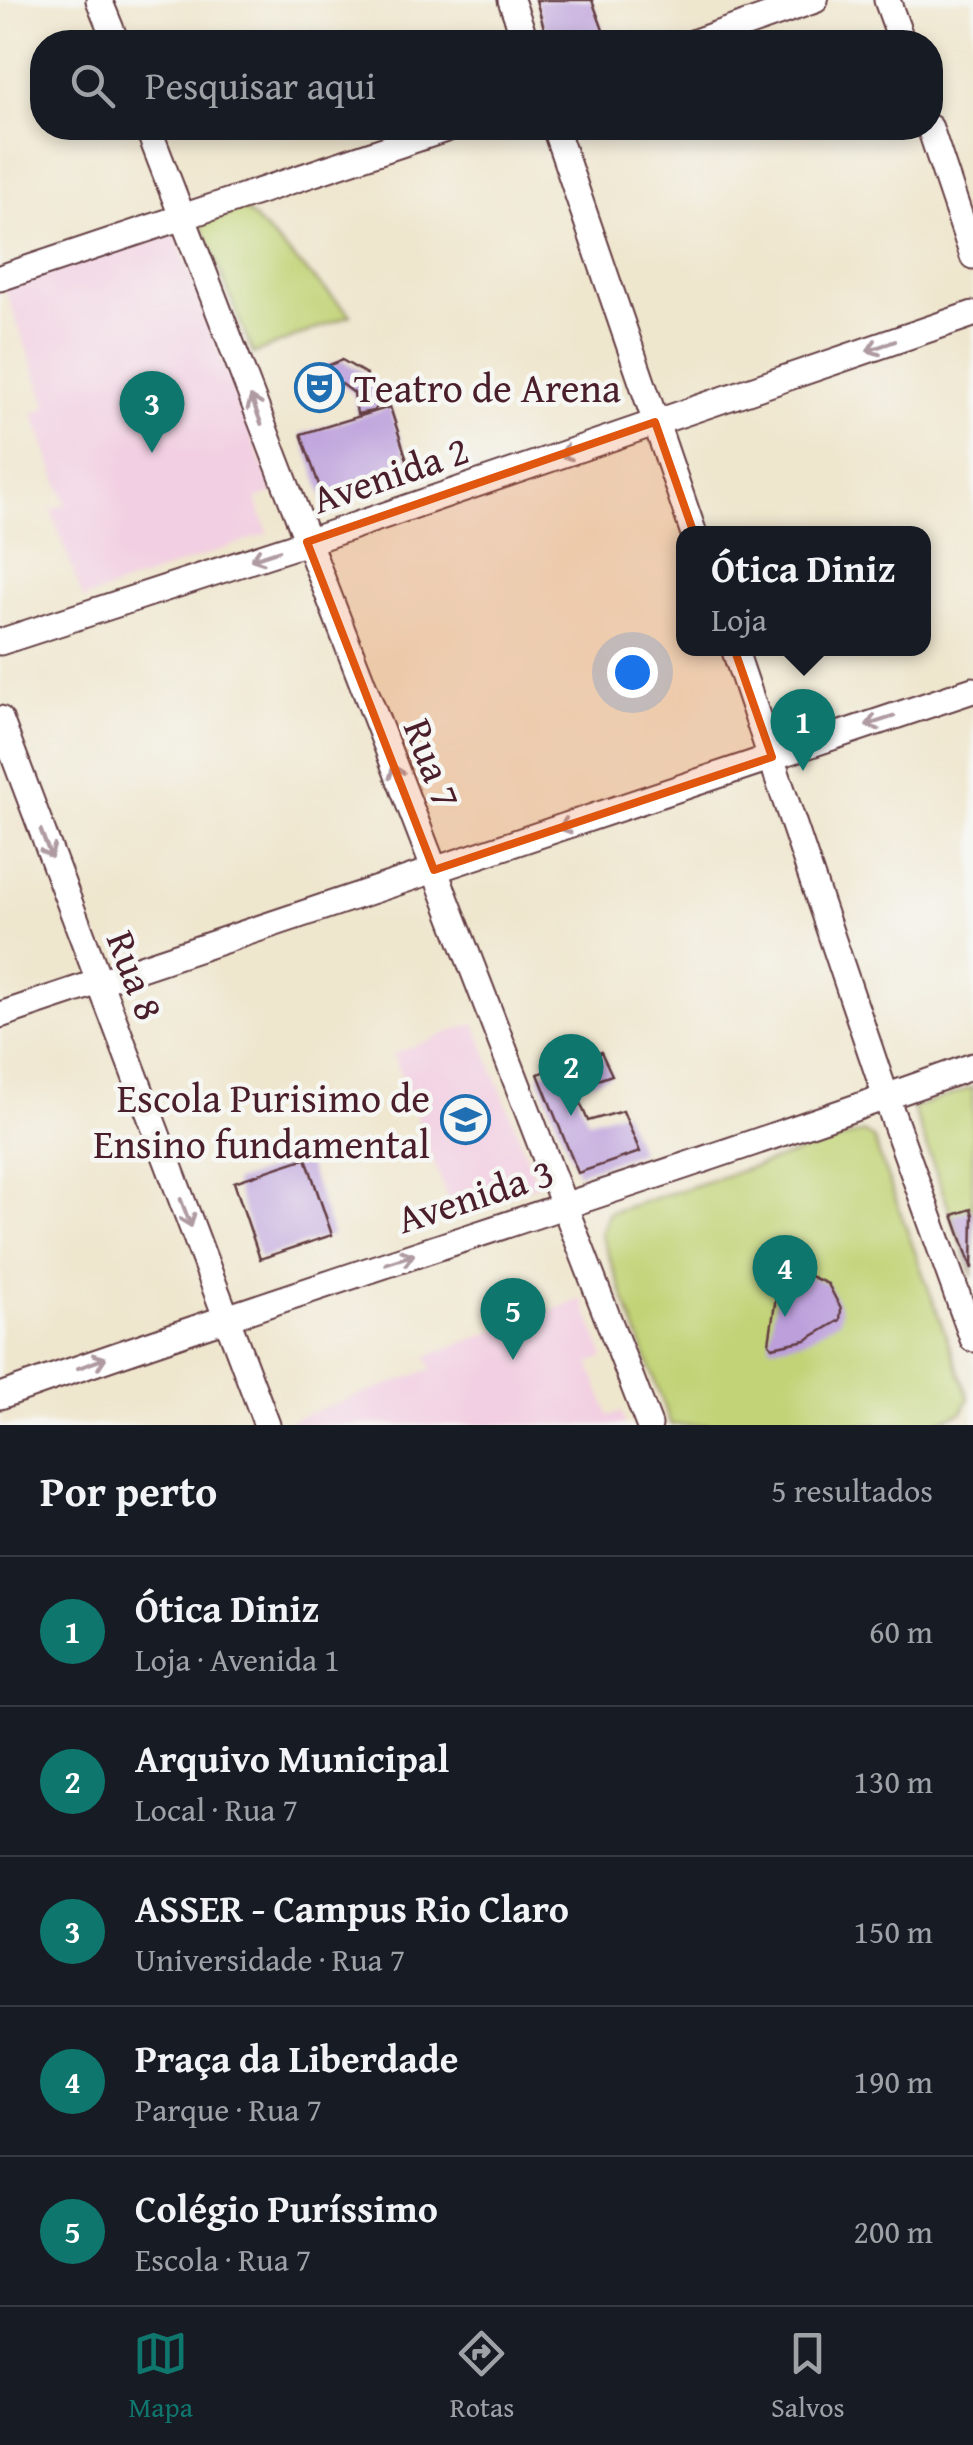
<!DOCTYPE html>
<html lang="pt">
<head>
<meta charset="utf-8">
<style>
	body { margin:0; font-family:"Gentium Book Plus",serif; background:#242831; color:#f1f3f6 }
	.you { position:absolute; left:632px; top:672px; width:35px; height:35px; margin:-25px; border:8px solid #fff; border-radius:50%; background:#1a73e8; box-shadow:0 0 0 15px #1a73e833 }
	.badge { display:grid; place-items:center; width:65px; height:65px; border-radius:50%; background:#0f766e; color:#fff; font-size:32px; font-weight:700 }
	.pin { position:absolute; translate:-50% -82px; filter:drop-shadow(0 2px 5px #0008) }
	.pin::after { content:''; position:absolute; top:52px; width:35px; height:30px; background:inherit; clip-path:polygon(0 0,100% 0,50% 100%) }
	.popup { position:absolute; left:676px; top:526px; width:255px; height:130px; box-sizing:border-box; display:grid; place-content:center; border-radius:20px; background:#171b24; filter:drop-shadow(0 2px 8px #0005); font-size:32px; white-space:nowrap; color:#9ea1a6 }
	.popup b { font-size:38px; color:#f1f3f6 }
	.popup::after { content:''; position:absolute; left:50%; top:100%; margin-left:-20px; border:20px solid transparent; border-top-color:#171b24 }
	.list { margin:0; padding:0; list-style:none }
	h2 { display:flex; justify-content:space-between; align-items:center; height:130px; margin:0; padding:0 40px; font-size:42px }
	h2 small { font-size:32px; font-weight:400; color:#9ea1a6 }
	.list li { display:grid; grid-template-columns:65px 1fr auto; gap:30px; align-items:center; box-sizing:border-box; height:150px; padding:0 40px; border-top:2px solid #363941 }
	.list b { display:block; font-size:38px; white-space:nowrap }
	.list p { margin:0; font-size:32px; white-space:nowrap; color:#9ea1a6 }
	.list em { font-size:32px; font-style:normal; color:#9ea1a6 }
	.icon { flex:none; width:55px; height:55px; fill:none; stroke:currentColor; stroke-width:2; stroke-linecap:round; stroke-linejoin:round }
	.map { position:relative; flex:none; width:973px; height:1425px; overflow:hidden }
	.search { position:absolute; background:#171b24; box-shadow:0 5px 15px #0003; left:30px; right:30px; top:30px; height:110px; display:flex; align-items:center; gap:25px; box-sizing:border-box; padding:0 35px; border-radius:40px; color:#9ea1a6; font-size:38px }
	.sheet { height:880px; background:#171b24 }
	nav { display:flex; justify-content:space-around; align-items:center; box-sizing:border-box; height:140px; border-top:2px solid #363941; background:#171b24; font-size:28px; color:#9ea1a6 }
	nav a { display:grid; justify-items:center; gap:5px }
	nav .on { color:#0f766e }
	.map>svg:first-child { display:block }
</style>
</head>
<body>
<div class="map">
<svg width="973" height="1425" viewBox="0 0 973 1425">
	<rect width="100%" height="100%" fill="#f6f6f2"/>
	<filter id="ink" filterUnits="userSpaceOnUse"><feTurbulence type="fractalNoise" baseFrequency=".01" numOctaves="2"/><feDisplacementMap in="SourceGraphic" scale="20" xChannelSelector="R" yChannelSelector="G"/><feConvolveMatrix kernelMatrix="1 2 1 2 8 2 1 2 1" color-interpolation-filters="sRGB"/></filter>
	<filter id="wash" filterUnits="userSpaceOnUse"><feTurbulence type="fractalNoise" baseFrequency=".0048" numOctaves="4" result="noise"/><feDisplacementMap in="SourceGraphic" scale="40" xChannelSelector="R" yChannelSelector="G"/><feGaussianBlur stdDeviation="2.25" result="paint"/><feColorMatrix in="noise" values="0 0 0 0 0 0 0 0 0 0 0 0 0 0 0 0 0 1.4 0 .05"/><feComposite in="paint" operator="in"/></filter>
	<g filter="url(#wash)">
		<rect width="100%" height="100%" fill="#efe6ce"/>
		<path fill="#f2cfe2" d="M173,229L273,493L256,499L268,533L83,599L51,510L66,504L33,413L48,407L4,287Z
			M475,1023L538,1185L454,1216L393,1054Z
			M582,1299L604,1357L589,1363L609,1416L621,1412L625,1425H290L288,1421L432,1369L427,1356Z"/>
		<path fill="#c1d376" stroke="#867950" stroke-width="2.5" d="M243,208L351,315L253,354L201,224Z
			M973,1087V1277L913,1108Z
			M863,1132L873,1138L969,1398L962,1413L926,1425H671L601,1235L608,1213Z"/>
		<g id="blocks">
			<path fill="#bc9fdb" d="M536,0H592L607,41L548,42Z
				M342,360L366,374L383,400L373,411L357,414L354,393L342,384L319,399L301,390L314,371Z
				M390,407L412,475L326,505L301,434Z
				M601,1052L612,1075L574,1088L588,1121L623,1111L640,1152L578,1173L538,1074Z
				M306,1158L332,1235L260,1259L234,1182Z
				M971,1209L973,1215L972,1269L953,1215Z
				M810,1276L828,1284L841,1309L840,1320L806,1340L772,1347L769,1343L777,1290L785,1283Z"/>
		</g>
	</g>
	<g filter="url(#ink)">
		<use href="#blocks" fill-opacity="0" stroke="#633d43" stroke-width="2.5"/>
		<g fill="none" stroke-linecap="round" stroke-linejoin="round">
			<defs>
				<path id="minor" d="M99,0L116,42
					M511,0L526,42
					M887,0L902,42
					M695,42L815,0
					M148,128L649,1425
					M555,128L694,534
					M930,128L973,256
					M0,278L449,128
					M0,642L307,542L973,314
					M734,648L886,1097L973,1339
					M0,719L267,1425
					M0,1015L973,690
					M0,1396C323,1281 651,1182 973,1066"/>
			</defs>
			<use href="#minor" stroke="#633d43" stroke-width="29"/>
			<use href="#minor" stroke="#fff" stroke-width="25"/>
		</g>
		<defs><path id="oneway-shaft" d="M-6 0H5M1.5-3L5.5 0L1.5 3" fill="none" stroke-width="1.6" stroke-linecap="round" stroke-linejoin="round" transform="scale(2.5)"/></defs>
		<g stroke="#ae9aa0">
			<use href="#oneway-shaft" transform="translate(881 346) rotate(161)"/>
			<use href="#oneway-shaft" transform="translate(256 410) rotate(-111)"/>
			<use href="#oneway-shaft" transform="translate(573 451) rotate(161)"/>
			<use href="#oneway-shaft" transform="translate(265 555) rotate(162)"/>
			<use href="#oneway-shaft" transform="translate(880 721) rotate(162)"/>
			<use href="#oneway-shaft" transform="translate(398 779) rotate(-111)"/>
			<use href="#oneway-shaft" transform="translate(572 824) rotate(162)"/>
			<use href="#oneway-shaft" transform="translate(46 844) rotate(69)"/>
			<use href="#oneway-shaft" transform="translate(186 1213) rotate(69)"/>
			<use href="#oneway-shaft" transform="translate(400 1259) rotate(-18)"/>
			<use href="#oneway-shaft" transform="translate(92 1363) rotate(-20)"/>
		</g>
	</g>
	<path fill="#e0560e" fill-opacity="0.2" stroke="#e0560e" stroke-width="8" stroke-linejoin="round" d="M655,422L772,757L434,870L307,542Z"/>
	<defs>
		<symbol id="theatre-ring" viewBox="-11 -11 22 22"><circle r="9.5" fill="#f6f6f2" stroke="#1f6fb2" stroke-width="1.5"/><path d="M-5-5.5Q0-4 5-5.5V0Q5 5 0 6Q-5 5-5 0ZM-3.3-2.5H-1v1.5H-3.3ZM1-2.5H3.3v1.5H1ZM-2.8 1Q0 5.5 2.8 1Z" fill="#1f6fb2"/></symbol>
		<symbol id="school-ring" viewBox="-11 -11 22 22"><circle r="9.5" fill="#f6f6f2" stroke="#1f6fb2" stroke-width="1.5"/><path d="M0-5L7-2L0 1L-7-2ZM-4 1L0 2.5L4 1V4Q0 6-4 4Z" fill="#1f6fb2"/></symbol>
	</defs>
	<g fill-rule="evenodd">
		<use href="#theatre-ring" x="292" y="360" width="55" height="55"/>
		<use href="#school-ring" x="438" y="1092" width="55" height="55"/>
	</g>
	<g text-anchor="middle" dominant-baseline="central" stroke-width="9" stroke-linejoin="round" paint-order="stroke">
		<g font-size="40" fill="#4a1f2b" stroke="#f6f6f2" text-anchor="start">
			<text x="354" y="387">Teatro de Arena</text>
			<text x="430" y="1097" text-anchor="end">Escola Purisimo de<tspan x="430" dy="46">Ensino fundamental</tspan></text>
		</g>
		<g font-size="40" fill="#4a1f2b" stroke="#f6f6f2">
			<text transform="translate(390 474) rotate(-19)">Avenida 2</text>
			<text transform="translate(433 763) rotate(69)">Rua 7</text>
			<text transform="translate(136 975) rotate(69)">Rua 8</text>
			<text transform="translate(475 1195) rotate(-18)">Avenida 3</text>
		</g>
	</g>
</svg>
<div class="you"></div>
<div class="pin badge" style="left:803px;top:771px">1</div>
<div class="popup"><b>Ótica Diniz</b>Loja</div>
<div class="pin badge" style="left:571px;top:1116px">2</div>
<div class="pin badge" style="left:152px;top:453px">3</div>
<div class="pin badge" style="left:785px;top:1317px">4</div>
<div class="pin badge" style="left:513px;top:1360px">5</div>
<div class="search"><svg class="icon" aria-label="search" viewBox="0 0 24 24"><circle cx="10" cy="10" r="6"/><path d="M15 15l6 6"/></svg>Pesquisar aqui</div>
</div>
<section class="sheet">
<h2>Por perto<small>5 resultados</small></h2>
<ul class="list">
<li><span class="badge">1</span><div><b>Ótica Diniz</b><p>Loja · Avenida 1</p></div><em>60 m</em></li>
<li><span class="badge">2</span><div><b>Arquivo Municipal</b><p>Local · Rua 7</p></div><em>130 m</em></li>
<li><span class="badge">3</span><div><b>ASSER - Campus Rio Claro</b><p>Universidade · Rua 7</p></div><em>150 m</em></li>
<li><span class="badge">4</span><div><b>Praça da Liberdade</b><p>Parque · Rua 7</p></div><em>190 m</em></li>
<li><span class="badge">5</span><div><b>Colégio Puríssimo</b><p>Escola · Rua 7</p></div><em>200 m</em></li>
</ul>
</section>
<nav>
<a class="on"><svg class="icon" aria-label="map" viewBox="0 0 24 24"><path d="M3 6l6-2 6 2 6-2v14l-6 2-6-2-6 2zM9 4v14M15 6v14"/></svg>Mapa</a>
<a><svg class="icon" aria-label="directions" viewBox="0 0 24 24"><path d="M12 3l9 9-9 9-9-9zM9 14v-3h6M13 9l2 2-2 2"/></svg>Rotas</a>
<a><svg class="icon" aria-label="saved" viewBox="0 0 24 24"><path d="M7 4h10v16l-5-4-5 4z"/></svg>Salvos</a>
</nav>
</body>
</html>
